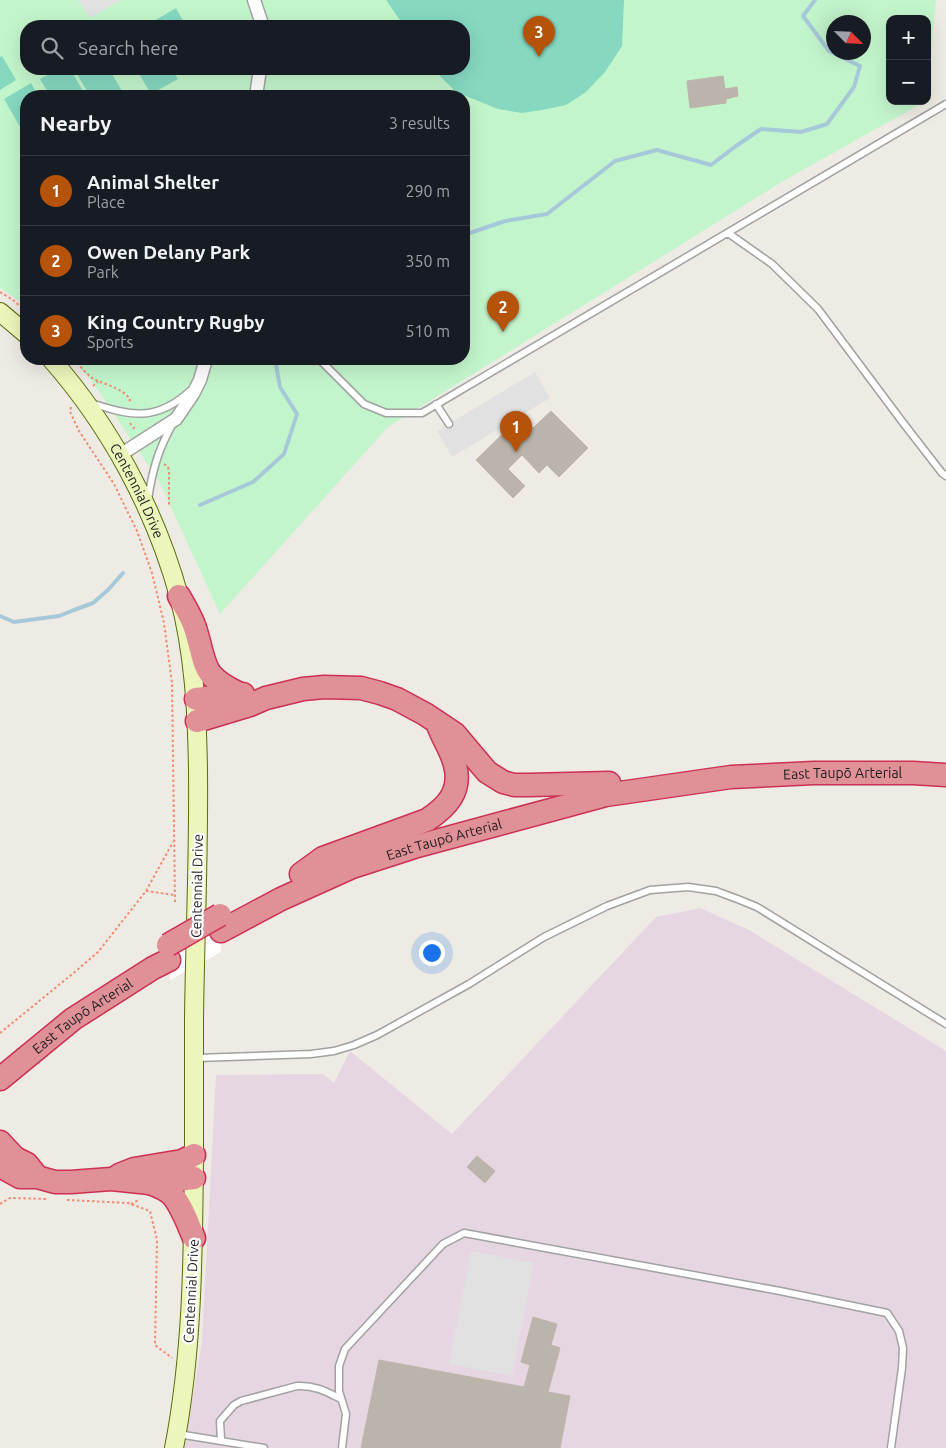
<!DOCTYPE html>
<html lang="en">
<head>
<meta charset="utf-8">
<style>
	body { margin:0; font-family:Ubuntu,sans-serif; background:#20242c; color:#f1f3f6 }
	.controls { position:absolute; right:15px; top:15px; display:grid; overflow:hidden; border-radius:10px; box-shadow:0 5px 20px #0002 }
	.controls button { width:45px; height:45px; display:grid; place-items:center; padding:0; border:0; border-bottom:1px solid #363941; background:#171b24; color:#f1f3f6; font:25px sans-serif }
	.compass { position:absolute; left:826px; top:15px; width:45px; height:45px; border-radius:50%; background:#171b24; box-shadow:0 5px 20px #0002; rotate:114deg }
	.you { position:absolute; left:431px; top:952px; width:18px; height:18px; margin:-12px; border:4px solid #fff; border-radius:50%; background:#1a73e8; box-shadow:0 0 0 8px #1a73e833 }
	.badge { display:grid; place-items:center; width:32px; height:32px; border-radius:50%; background:#b45309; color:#fff; font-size:16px; font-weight:700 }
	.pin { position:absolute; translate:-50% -41px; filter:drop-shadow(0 1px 2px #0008) }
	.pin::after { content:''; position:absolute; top:26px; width:18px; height:15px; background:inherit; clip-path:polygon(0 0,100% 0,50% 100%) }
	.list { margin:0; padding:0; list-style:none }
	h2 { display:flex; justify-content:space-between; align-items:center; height:65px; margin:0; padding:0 20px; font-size:21px }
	h2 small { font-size:16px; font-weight:400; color:#9ea1a6 }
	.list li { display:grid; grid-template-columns:32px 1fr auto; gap:15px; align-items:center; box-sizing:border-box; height:70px; padding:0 20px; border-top:1px solid #363941 }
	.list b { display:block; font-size:19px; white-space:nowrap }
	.list p { margin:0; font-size:16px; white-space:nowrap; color:#9ea1a6 }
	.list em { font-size:16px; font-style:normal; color:#9ea1a6 }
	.icon { flex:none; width:28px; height:28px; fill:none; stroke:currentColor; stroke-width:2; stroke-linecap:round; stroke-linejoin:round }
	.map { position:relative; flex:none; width:946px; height:1448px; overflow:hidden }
	.search { position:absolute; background:#171b24; box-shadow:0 5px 20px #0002; left:20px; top:20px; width:450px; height:55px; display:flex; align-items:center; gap:12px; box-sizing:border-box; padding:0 18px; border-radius:20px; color:#9ea1a6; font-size:19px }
	.panel { position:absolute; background:#171b24; box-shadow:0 5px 20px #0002; left:20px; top:90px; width:450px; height:275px; border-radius:20px }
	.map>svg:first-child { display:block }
</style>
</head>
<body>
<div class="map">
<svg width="946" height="1448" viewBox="0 0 946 1448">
	<rect width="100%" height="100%" fill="#eeebe4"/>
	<path fill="#e6d6e2" d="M700,908L749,930L946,1051V1448H184L202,1341L216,1075L323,1074L334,1083L350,1051L452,1134L656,917Z"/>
	<path fill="#c3f5cc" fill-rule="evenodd" d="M0,0H936L927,89V19H890V101H926L785,180L388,427L220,614L159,481L93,383L73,359H464V96H26V305L0,288ZM834,22H864V52H834ZM26,26H464V69H26Z"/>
	<path fill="#86d8c1" d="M386,0H624L622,46L605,72L586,92L566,105L542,110L522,113L498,109L456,92L433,69H464V26H404Z
		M176,8L186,26H151L149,24Z
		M2,56L16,80L0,90V57Z
		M58,69H70L86,96H50L40,79Z
		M74,69H109L125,96H90Z
		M136,69H172L178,79L151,94Z
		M31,83L38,96H26V137L4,99Z"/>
	<path fill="#e1e1e1" d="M78,0H121L90,18Z
		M535,372L550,398L452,457L437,431Z
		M471,1251L534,1263L512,1376L449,1364Z"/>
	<path fill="#fff" d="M220,905L221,952L170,980L168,936Z"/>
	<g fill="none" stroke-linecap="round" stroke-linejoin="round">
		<path stroke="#a7c8d9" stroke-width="4" d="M464,235L505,221L547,214L615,161L657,150L711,165L736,146L761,129L801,132L827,124L854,87L860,66L829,51L803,16L815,0
			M200,505L253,482L284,454L297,414L280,387L275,359
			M0,616L14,622L59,616L74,610L93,603L108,590L123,573"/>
	</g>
	<path fill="#bab4ad" stroke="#beb4a7" d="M723,76L725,89L737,87L738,96L726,99V103L690,108L687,81Z
		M551,411L588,448L559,477L547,465L539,473L522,455L508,469L525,486L513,498L476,460L521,416L533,428Z
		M477,1156L495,1171L485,1183L467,1167Z
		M533,1317L557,1324L551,1345L560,1348L548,1392L570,1396L560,1448H361L379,1360L524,1387L530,1365L521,1362Z"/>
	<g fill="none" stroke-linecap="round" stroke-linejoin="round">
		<defs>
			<path id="lane" d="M728,233L772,264L818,309L904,424L942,473L946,476
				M319,359L364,404L386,413H422L946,104
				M91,403C131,416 156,422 190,391
				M436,404L449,424
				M148,500C152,472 158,450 172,425
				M196,1058L311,1054L334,1051L354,1045L377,1035L469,984L544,937L607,906L650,890L688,887L716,891L740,900L757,907L946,1024
				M178,1434L264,1448
				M221,1440L220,1421L234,1405L241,1401L297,1386C315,1385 327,1392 341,1399
				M342,1448L346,1414L339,1391V1366L345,1349L443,1244L464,1233L780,1291L887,1313L899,1331L903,1348L902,1368L891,1448"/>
			<path id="street" d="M254,0L261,21V26
				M256,96L260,69
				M120,455L176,419L193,394L200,380L206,359"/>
			<g id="secondary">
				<path d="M0,312L26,334"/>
				<path id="s1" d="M51,359C110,426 155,509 179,596C194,653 197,711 198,770C199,853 195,936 194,1019C194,1064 194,1109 194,1155C193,1254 193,1350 174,1448"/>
			</g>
			<g id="highway">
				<path d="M179,596C185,607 193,619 196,631C207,668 201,675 240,694"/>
				<path d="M196,699L243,694"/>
				<path d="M197,721L250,705L266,698L303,689L324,687L361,688L380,693L397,699L425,714L455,734L487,772L503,782L514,785H529L609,783"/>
				<path d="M301,874L323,858L427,820C447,807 462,791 455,765C452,751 443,739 438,725"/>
				<path id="s2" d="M221,931L281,899L352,867L414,847L606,795L731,777L814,773H913L946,775"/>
				<path id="s3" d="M0,1079L73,1019L153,968L169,960"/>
				<path d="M0,1142L15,1158L27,1164L35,1174"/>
				<path d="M0,1166L20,1177H37L55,1182H71L111,1179L150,1183L194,1178"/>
				<path d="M119,1175L134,1169L182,1161L194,1155"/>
				<path d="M150,1183C158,1186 166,1189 172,1195C182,1206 188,1224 194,1238"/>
			</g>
		</defs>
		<use href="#lane" stroke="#a1a1a1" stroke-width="9"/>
		<use href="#street" stroke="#a1a1a1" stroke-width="15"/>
		<use href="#secondary" stroke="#586c0c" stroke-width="20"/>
		<use href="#highway" stroke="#cd3055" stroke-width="25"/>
		<path stroke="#f08c72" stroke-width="2" stroke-dasharray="2.5 2.5" stroke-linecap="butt" d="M0,292L13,300L26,311
			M74,359C80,366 86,374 94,379C106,385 122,388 130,399L129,404
			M93,386L98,381
			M71,407L70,411L71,414L79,431L114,484L137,531L152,573L164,623L172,683L175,903
			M130,423L136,431
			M164,464L168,467L169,471V506
			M146,891L175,895
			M0,1033L76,971L98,952L146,891L173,842
			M67,1200L128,1203L150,1211L157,1240L155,1345L172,1358
			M0,1204L10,1198L48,1199
			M131,1204L140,1199"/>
		<use href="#lane" stroke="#fff" stroke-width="6"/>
		<use href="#street" stroke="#fff" stroke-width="12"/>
		<use href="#secondary" stroke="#ecf5ba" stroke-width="18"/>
		<use href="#highway" stroke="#e09097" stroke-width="22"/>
		<defs>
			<path id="highway-bridge" d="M168,945L220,915"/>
		</defs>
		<use href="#highway-bridge" stroke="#cd3055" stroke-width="25" stroke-linecap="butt"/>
		<use href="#highway-bridge" stroke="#e09097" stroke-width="22"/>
	</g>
	<g text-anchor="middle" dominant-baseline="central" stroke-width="4.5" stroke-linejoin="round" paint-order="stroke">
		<g font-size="14" fill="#1d1d1d" stroke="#fff">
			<text stroke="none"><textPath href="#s1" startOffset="158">Centennial Drive</textPath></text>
			<text stroke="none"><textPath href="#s2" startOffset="648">East Taupō Arterial</textPath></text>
			<text stroke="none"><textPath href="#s2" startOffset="242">East Taupō Arterial</textPath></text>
			<text transform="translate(197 886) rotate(-89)">Centennial Drive</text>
			<text stroke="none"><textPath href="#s3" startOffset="104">East Taupō Arterial</textPath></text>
			<text transform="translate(191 1291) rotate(-87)">Centennial Drive</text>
		</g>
	</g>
</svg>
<div class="controls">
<button>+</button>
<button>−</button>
</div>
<svg class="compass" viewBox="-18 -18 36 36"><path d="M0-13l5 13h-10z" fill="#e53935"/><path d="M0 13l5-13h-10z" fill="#9ea1a6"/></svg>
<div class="you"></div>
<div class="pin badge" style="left:516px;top:452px">1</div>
<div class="pin badge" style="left:503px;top:332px">2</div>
<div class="pin badge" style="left:539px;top:57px">3</div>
<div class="search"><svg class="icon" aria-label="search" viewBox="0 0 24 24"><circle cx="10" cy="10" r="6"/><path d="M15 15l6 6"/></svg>Search here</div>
<section class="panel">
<h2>Nearby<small>3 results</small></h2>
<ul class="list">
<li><span class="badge">1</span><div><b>Animal Shelter</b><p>Place</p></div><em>290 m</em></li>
<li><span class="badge">2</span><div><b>Owen Delany Park</b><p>Park</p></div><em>350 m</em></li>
<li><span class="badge">3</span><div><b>King Country Rugby</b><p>Sports</p></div><em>510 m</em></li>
</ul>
</section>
</div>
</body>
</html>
